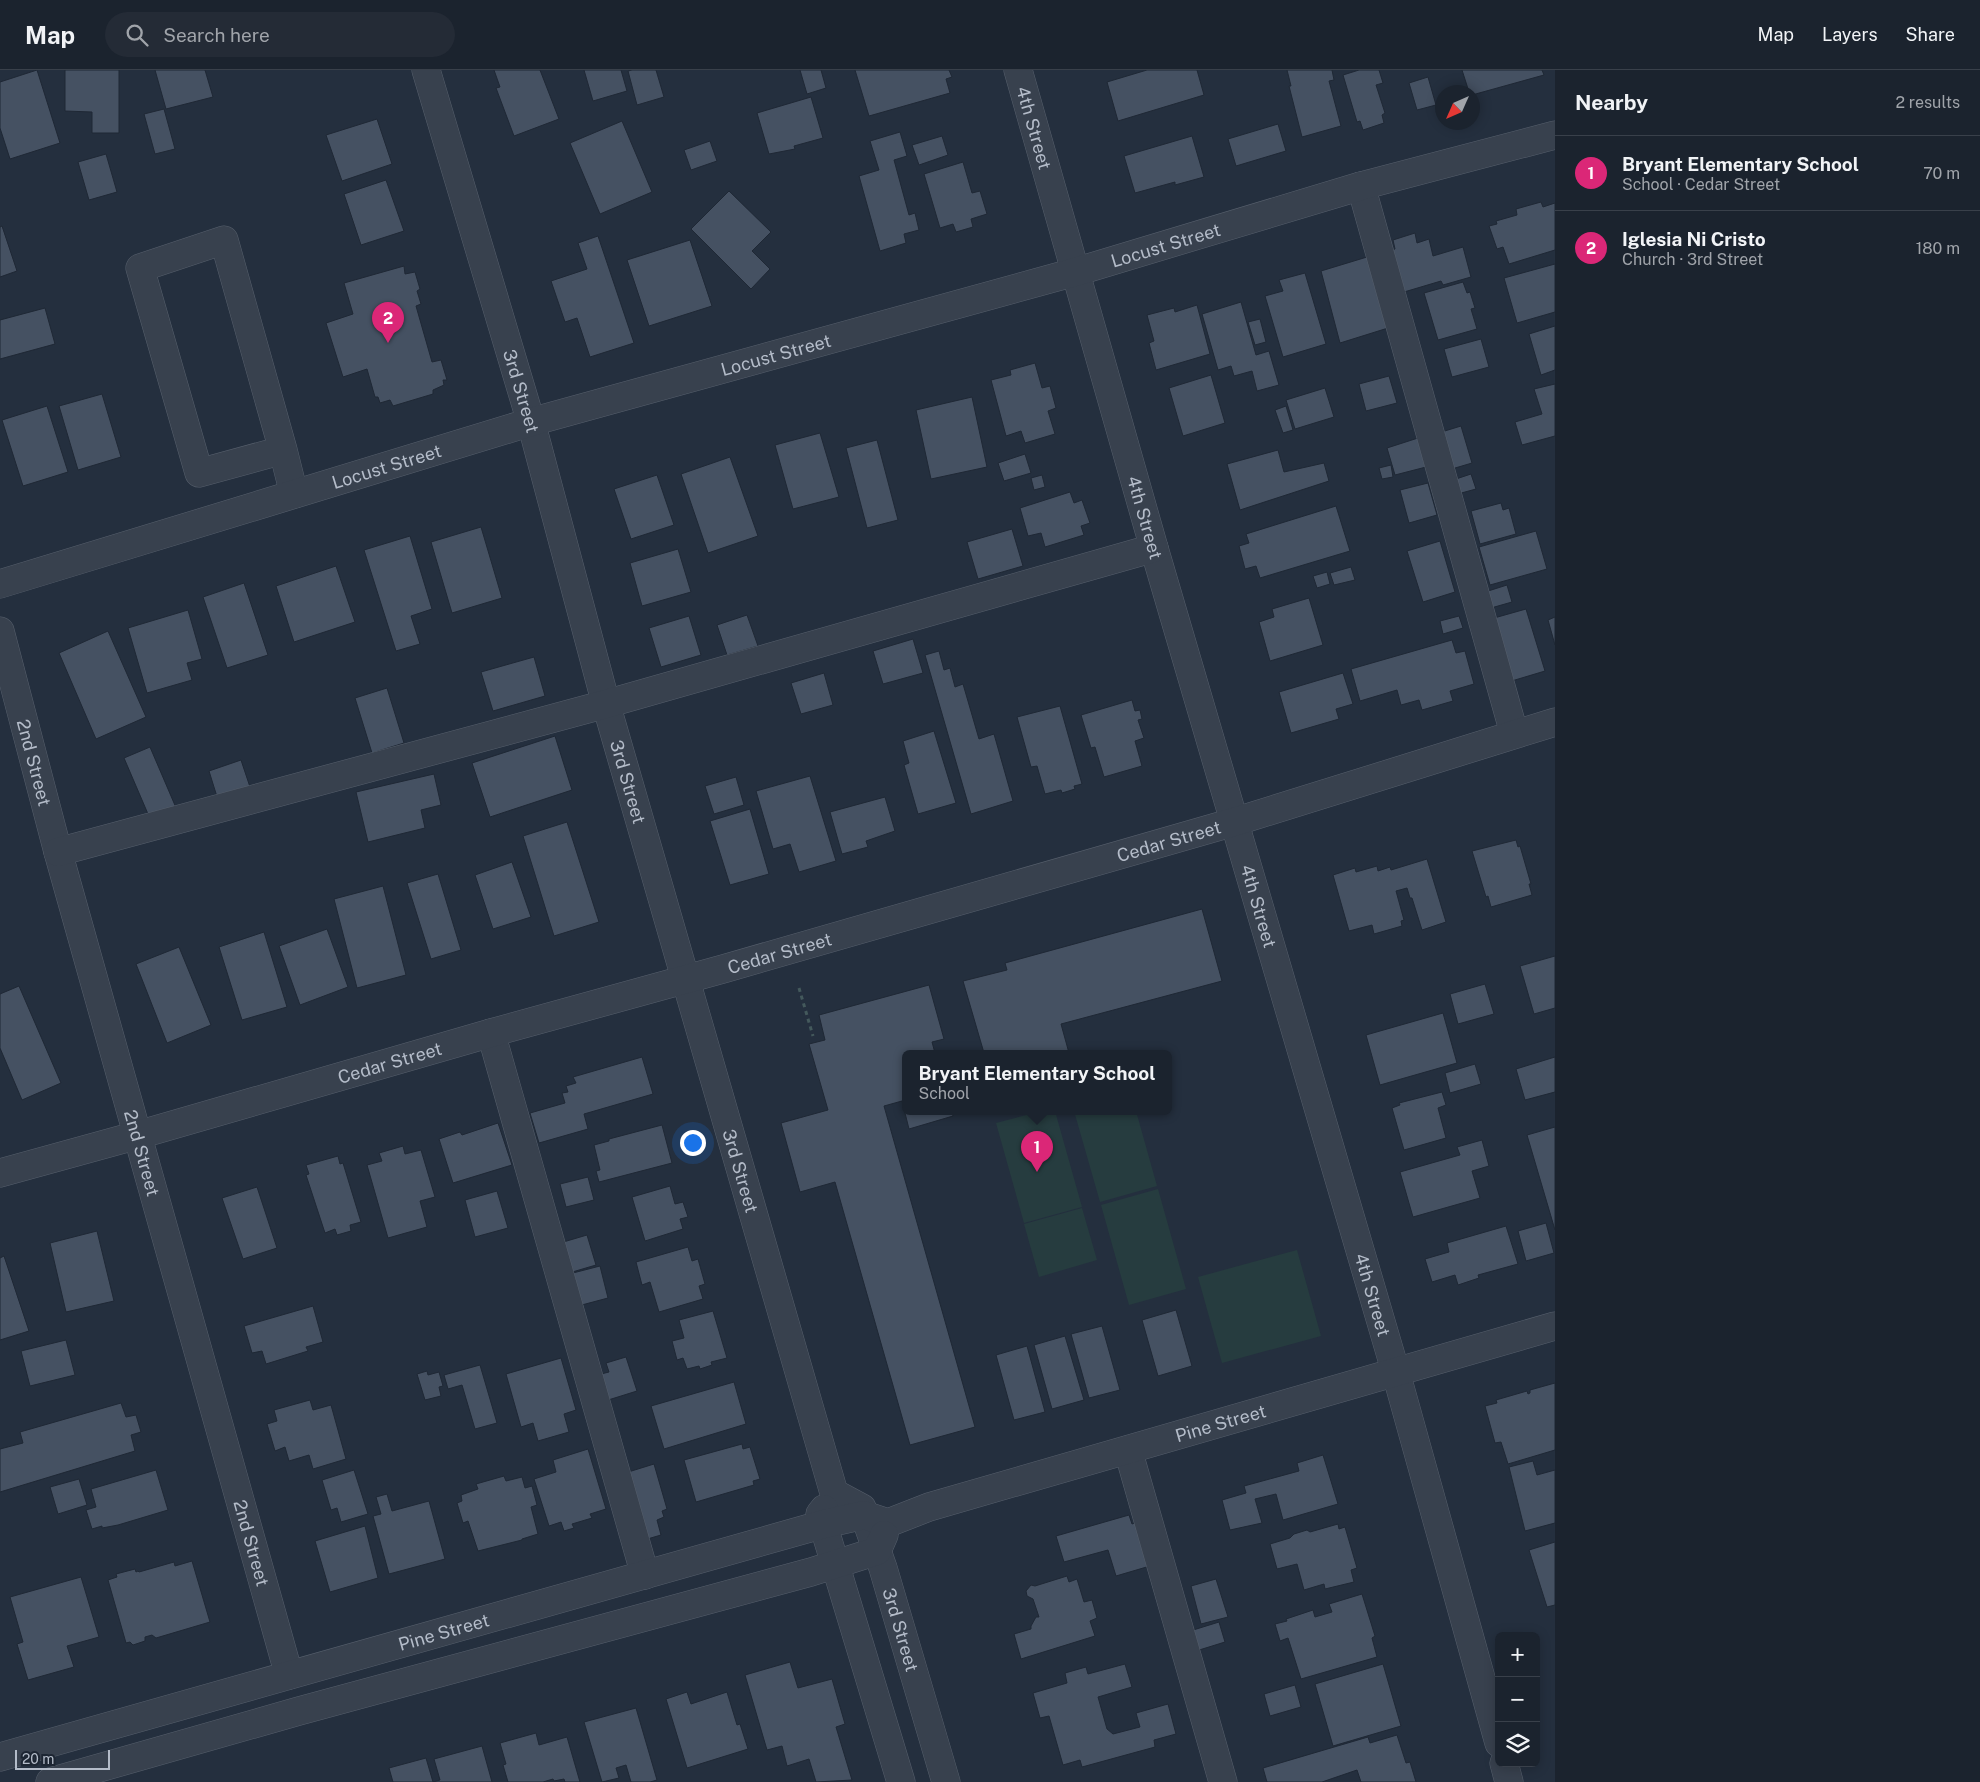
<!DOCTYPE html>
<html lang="en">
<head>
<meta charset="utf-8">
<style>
	body { margin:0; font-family:"Public Sans",sans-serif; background:#242b36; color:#f1f3f6 }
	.controls { position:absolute; right:15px; bottom:15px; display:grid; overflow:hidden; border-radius:8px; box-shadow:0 2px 12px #0003 }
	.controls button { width:45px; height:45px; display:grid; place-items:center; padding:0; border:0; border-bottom:1px solid #39404a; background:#1b232e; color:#f1f3f6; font:25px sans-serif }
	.compass { position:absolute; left:1435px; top:15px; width:45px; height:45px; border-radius:50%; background:#1b232e; box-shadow:0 2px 12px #0003; rotate:225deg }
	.scale { position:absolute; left:15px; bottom:12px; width:95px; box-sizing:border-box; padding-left:5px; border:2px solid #b4bcc9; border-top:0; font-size:14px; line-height:18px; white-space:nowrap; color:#b4bcc9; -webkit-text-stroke:4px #1d2633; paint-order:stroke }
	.you { position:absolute; left:692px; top:1072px; width:18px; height:18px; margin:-12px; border:4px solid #fff; border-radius:50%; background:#1a73e8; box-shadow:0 0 0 8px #1a73e833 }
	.badge { display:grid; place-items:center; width:32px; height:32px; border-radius:50%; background:#db2777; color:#fff; font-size:16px; font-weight:700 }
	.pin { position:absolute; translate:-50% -41px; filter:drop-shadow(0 1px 2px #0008) }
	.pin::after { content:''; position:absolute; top:26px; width:18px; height:15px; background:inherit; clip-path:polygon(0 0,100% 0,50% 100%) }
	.popup { position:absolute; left:902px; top:980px; width:270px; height:65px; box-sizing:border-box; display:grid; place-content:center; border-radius:8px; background:#1b232e; filter:drop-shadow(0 1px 4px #0005); font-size:16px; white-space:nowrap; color:#a0a4aa }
	.popup b { font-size:19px; color:#f1f3f6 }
	.popup::after { content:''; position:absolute; left:50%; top:100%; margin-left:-10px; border:10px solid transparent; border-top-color:#1b232e }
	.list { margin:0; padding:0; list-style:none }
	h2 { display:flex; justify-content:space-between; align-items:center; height:65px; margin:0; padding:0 20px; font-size:21px }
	h2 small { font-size:16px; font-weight:400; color:#a0a4aa }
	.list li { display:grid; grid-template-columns:32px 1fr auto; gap:15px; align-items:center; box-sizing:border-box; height:75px; padding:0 20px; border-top:1px solid #39404a }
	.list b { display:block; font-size:19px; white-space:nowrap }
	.list p { margin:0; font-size:16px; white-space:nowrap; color:#a0a4aa }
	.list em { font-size:16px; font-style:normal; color:#a0a4aa }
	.icon { flex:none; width:28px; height:28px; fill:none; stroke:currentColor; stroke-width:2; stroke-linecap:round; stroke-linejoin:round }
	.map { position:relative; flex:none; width:1555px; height:1712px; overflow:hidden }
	header { display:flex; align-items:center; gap:30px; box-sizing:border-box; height:70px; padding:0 25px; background:#1b232e; border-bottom:1px solid #39404a }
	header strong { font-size:24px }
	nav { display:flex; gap:28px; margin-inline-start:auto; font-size:18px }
	.search { width:350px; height:45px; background:#242b36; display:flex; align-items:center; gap:12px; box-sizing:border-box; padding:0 18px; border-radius:28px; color:#a0a4aa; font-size:19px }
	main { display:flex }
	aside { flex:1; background:#1b232e }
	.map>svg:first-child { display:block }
</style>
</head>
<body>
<header>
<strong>Map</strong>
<div class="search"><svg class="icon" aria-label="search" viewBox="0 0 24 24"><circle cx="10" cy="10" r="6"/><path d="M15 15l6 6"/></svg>Search here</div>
<nav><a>Map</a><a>Layers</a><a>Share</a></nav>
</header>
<main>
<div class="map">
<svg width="1555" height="1712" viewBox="0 0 1555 1712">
	<rect width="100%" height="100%" fill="#242f3e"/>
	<path fill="#263c3f" d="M1041,1041H1055L1082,1137L1024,1153L996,1053Z
		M1074,1041H1136L1157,1116L1100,1132Z
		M1158,1119L1186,1219L1129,1235L1101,1135Z
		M1082,1138L1097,1190L1039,1207L1024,1154Z
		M1297,1180L1321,1266L1222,1293L1198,1207Z"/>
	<path fill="#455162" stroke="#1f2835" d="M37,0L60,73L10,89L0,58V12Z
		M65,0H119V63H92V42L65,41Z
		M155,0H205L213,27L166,39Z
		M494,0H540L559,49L514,66L496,18L500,17Z
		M584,0H621L627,21L593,31Z
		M632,0H656L664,27L637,35L628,1Z
		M800,0H821L826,18L807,24Z
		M855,0H949L952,7L946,9L950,23L869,46Z
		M1147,0H1197L1204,25L1118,51L1107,12Z
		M1287,0H1332L1334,10L1329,11L1341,56L1302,67L1289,16H1291Z
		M1359,0H1379L1383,13L1376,15L1385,43L1382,45L1384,53L1363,60L1360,51L1357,52L1343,5Z
		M1462,0H1542L1544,5L1472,25V22H1469Z
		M1428,7L1436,35L1417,40L1409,13Z
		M811,27L823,68L794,76L795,79L769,84L757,43Z
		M164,39L175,79L155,84L144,44Z
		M377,49L392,94L342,111L326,65Z
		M622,51L652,122L600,144L570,73Z
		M1278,54L1286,81L1236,96L1228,69Z
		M900,62L907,86L894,90L909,145L915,143L919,160L904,164L906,173L880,181L859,106L879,100L870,71Z
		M942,66L948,85L919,95L912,75Z
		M1192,66L1204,107L1175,115V112L1135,123L1124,86Z
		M710,71L717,91L691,100L684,80Z
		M106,84L117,122L89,130L78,92Z
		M963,92L972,123L980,121L987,144L971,149L973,157L956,162L953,154L940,158L924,104Z
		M386,110L404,161L361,175L344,124Z
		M729,121L771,162L752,181L770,199L751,219L691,159Z
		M1541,132L1543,137L1555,133V180L1509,194L1503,177L1497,179L1489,156L1497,154L1496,151L1517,145L1516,139Z
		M2,156L17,201L0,207V157Z
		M1415,163L1417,173L1429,169L1433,186L1463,177L1471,207L1443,215L1441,211L1394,225L1382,183L1395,179L1393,170Z
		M598,166L634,273L590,287L577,248L565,252L551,211L587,199L578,173Z
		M690,170L712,236L649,256L627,190Z
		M1367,187L1388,258L1340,273L1321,201Z
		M1555,194V242L1517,253L1504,208Z
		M404,196L405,204L415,202L420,219L417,221L421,234L416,236L432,292L441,290L447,310H443L444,315L433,320V324L393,336L390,330L380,333L378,327H375L367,299L343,307L326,253L353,244L344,213Z
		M1305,203L1326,274L1283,287L1265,226L1283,221L1279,210Z
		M1463,212L1467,223L1470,222L1475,238L1471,239L1477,259L1438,270L1424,223Z
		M1241,232L1256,285L1269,281L1279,315L1257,321L1252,301L1234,306L1231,296L1218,300L1202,244Z
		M1197,235L1210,284L1156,300L1149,273L1154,271L1147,245L1174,238L1175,242Z
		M45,238L55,274L0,289V250Z
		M1260,249L1266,272L1255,275L1248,252Z
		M1555,256V300L1541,305L1529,264Z
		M1481,269L1489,297L1452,307L1444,279Z
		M1035,293L1042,318L1050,316L1056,338L1048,341L1055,364L1025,373L1021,361L1006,366L991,310L1011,305L1010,300Z
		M1211,305L1225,353L1183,366L1169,318Z
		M1389,306L1397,333L1366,341L1359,314Z
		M1555,314V366L1522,375L1515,352L1542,344L1534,319Z
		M1325,318L1334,347L1295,359L1286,330Z
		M102,324L121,387L78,400L59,336Z
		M972,327L987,397L931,409L916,340Z
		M47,336L68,402L23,416L2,350Z
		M1286,336L1293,360L1283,363L1275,340Z
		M1461,356L1472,393L1445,401L1435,364Z
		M820,363L839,427L793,439L775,375Z
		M1418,368L1426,397L1395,405L1387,378Z
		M877,370L898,450L867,458L846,378Z
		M1278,380L1284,402L1324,393L1329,411L1240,440L1227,394Z
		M1025,384L1031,403L1004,411L998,393Z
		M730,387L758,466L708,483L681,404Z
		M1391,395L1393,407L1382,409L1379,398Z
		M1471,404L1476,419L1454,425L1450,411Z
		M657,405L674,455L631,469L614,419Z
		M1042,405L1045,417L1034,420L1031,408Z
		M1428,413L1437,445L1409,453L1400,420Z
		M1070,422L1074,433L1082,430L1090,453L1081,456L1084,465L1045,477L1041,463L1028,466L1020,438Z
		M1501,433L1503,440L1509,438L1516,464L1480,474L1471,441Z
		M1336,436L1350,481L1260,508L1256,496L1245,499L1239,476L1249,473L1246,464Z
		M481,457L502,528L452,543L431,472Z
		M1012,459L1023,496L978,509L967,472Z
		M1536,461L1547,499L1490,515L1479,477Z
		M410,466L432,539L411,546L420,574L396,581L364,480Z
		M1440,471L1455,522L1423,532L1407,481Z
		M678,479L691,522L642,536L630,493Z
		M336,496L355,552L294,572L276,516Z
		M1351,497L1355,510L1334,515L1330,503Z
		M1327,502L1330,514L1317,518L1313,506Z
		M244,513L268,585L227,598L203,527Z
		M1507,515L1512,532L1491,538L1485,522Z
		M1309,528L1323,575L1270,591L1259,552L1274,547L1272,539Z
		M1526,539L1545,601L1505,613L1487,550Z
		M188,540L202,589L187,593L192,610L147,623L128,558Z
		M747,545L758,576L727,585L717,555Z
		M689,546L701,585L661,597L649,558Z
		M1459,546L1463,558L1443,564L1440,551Z
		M1555,547V575L1548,550Z
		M108,561L146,647L96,669L59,583Z
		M913,569L923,603L883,614L873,581Z
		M1452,570L1456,583L1465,581L1474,614L1450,621L1453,631L1422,640L1419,630L1401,635L1397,620L1360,631L1351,599Z
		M939,581L944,600L950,598L955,617L963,614L979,669L994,664L1013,731L971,744L925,585Z
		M534,587L545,626L493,641L481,602Z
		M824,603L833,635L801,644L791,613Z
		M1343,603L1353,634L1336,639L1339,649L1291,663L1279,622Z
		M387,618L404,673L372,683L355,628Z
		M1132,630L1135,641L1140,640L1142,649L1138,650L1144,668L1135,671L1142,696L1104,707L1095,677L1091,678L1081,645Z
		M1060,636L1082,714L1074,716L1075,719L1062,723L1061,720L1045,724L1037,696L1031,697L1017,647Z
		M934,661L956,733L918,744L904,695L909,693L903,671Z
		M555,666L572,720L490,747L472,693Z
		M150,677L177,740L151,751L124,688Z
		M241,690L251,720L218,730L209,701Z
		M434,704L441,735L421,740L425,758L368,772L356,722Z
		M810,706L836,791L799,802L790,774L773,779L756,721Z
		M736,707L744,735L714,744L705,716Z
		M885,727L895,761L866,771L868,777L842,784L830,742Z
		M750,739L769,804L730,815L710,751Z
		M567,752L599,852L554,866L523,766Z
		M1516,770L1518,777L1520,776L1531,814H1529L1532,825L1491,837L1488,826L1486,827L1472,781Z
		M1427,789L1446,852L1422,860L1412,828H1410L1407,818L1396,821L1404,850L1401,851L1402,856L1374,864L1372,855L1349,861L1333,805L1355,798L1356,802L1377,796L1378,801L1390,797L1391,800Z
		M512,792L531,847L493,859L475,805Z
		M438,804L461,880L431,889L407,813Z
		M383,816L406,905L357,918L334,829Z
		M1202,839L1222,911L1061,954L1069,983H984L963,911L1007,900L1005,893Z
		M327,859L348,917L300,935L279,876Z
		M264,862L287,937L242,950L219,877Z
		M179,877L211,955L167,973L136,894Z
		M1555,886V938L1534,944L1520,896Z
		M1485,914L1494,944L1458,954L1450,924Z
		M929,915L944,969L932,972L935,983H906V1041H952L953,1046L909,1059L902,1031L884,1036L975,1357L910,1375L835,1112L800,1122L781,1053L828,1040L809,974L825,970L819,945Z
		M19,916L61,1013L22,1030L0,978V924Z
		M1443,943L1457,993L1380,1015L1366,965Z
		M642,987L653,1024L584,1044L588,1059L539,1073L530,1043L565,1033L562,1023L568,1022L566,1016L576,1013L573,1007Z
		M1555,987V1022L1525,1030L1516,999Z
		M1475,994L1481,1014L1450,1023L1445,1003Z
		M1442,1022L1446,1035L1438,1038L1446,1068L1404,1080L1392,1038L1400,1035L1399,1033Z
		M498,1053L512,1095L453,1113L439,1069L460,1062L462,1065Z
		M662,1055L672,1093L599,1112L596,1101L600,1100L594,1075L609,1071V1069Z
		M1555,1057V1160L1527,1065Z
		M1482,1070L1489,1096L1472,1101L1480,1128L1413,1147L1400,1102L1460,1085L1457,1077Z
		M403,1076L405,1084L421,1080L435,1127L420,1131L427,1157L388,1168L367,1095L382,1091L379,1083Z
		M338,1086L340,1094L343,1093L361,1152L350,1155L351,1161L337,1165L335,1159L325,1163L306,1105L309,1104L306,1095Z
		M588,1107L594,1130L566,1137L560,1114Z
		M670,1116L675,1134L683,1132L688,1147L680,1149L683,1159L645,1171L632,1127Z
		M257,1117L277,1178L243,1189L222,1128Z
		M497,1121L508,1158L475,1167L465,1130Z
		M1546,1153L1554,1183L1526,1191L1518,1161Z
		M1506,1156L1518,1194L1478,1205L1479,1208L1458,1215L1455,1205L1432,1212L1425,1189L1449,1182L1447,1173Z
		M97,1161L114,1231L66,1242L50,1173Z
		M587,1165L596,1195L569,1203L560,1173Z
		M688,1177L692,1191L698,1189L705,1214L699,1216L703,1229L659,1242L650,1212L642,1215L636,1192Z
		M4,1186L29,1261L0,1270V1188Z
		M600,1196L608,1228L578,1236L569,1204Z
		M313,1236L323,1272L306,1277L308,1281L266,1294L262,1281L252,1283L244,1256Z
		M1176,1240L1192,1296L1158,1306L1142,1250Z
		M713,1241L727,1288L711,1292L712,1295L700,1299L699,1296L687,1299L683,1288L677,1290L672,1271L684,1268L679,1250Z
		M1102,1256L1120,1320L1089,1328L1071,1264Z
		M1065,1266L1084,1330L1052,1339L1034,1275Z
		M66,1270L75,1305L30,1316L21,1281Z
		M1027,1276L1045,1342L1014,1350L996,1285Z
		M626,1287L637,1321L605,1331L597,1305L609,1302L606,1293Z
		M561,1288L576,1340L564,1344L569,1362L538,1371L533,1353L521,1357L506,1304Z
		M480,1295L497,1353L475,1359L462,1315L448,1319L444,1305Z
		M427,1301L428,1305L439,1302L443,1316L439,1317L441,1326L425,1330L417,1304Z
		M734,1312L746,1354L664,1379L651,1336Z
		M1555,1313V1380L1508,1394L1501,1372L1495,1373L1485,1336L1497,1333L1496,1330L1527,1321L1528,1324L1530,1323V1320Z
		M310,1330L313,1340L331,1335L346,1389L313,1399L309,1385L289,1391L285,1377L275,1381L267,1354L277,1351L274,1340Z
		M121,1333L126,1347L136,1345L141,1362L131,1365L135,1381L0,1422V1379L23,1373L20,1362Z
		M742,1374L743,1379L750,1377L760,1409L753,1411L754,1415L696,1432L684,1390Z
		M588,1379L606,1439L590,1444L592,1448L572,1454L574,1458L564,1461L561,1452L549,1456L534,1409L556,1402L553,1390Z
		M1323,1385L1338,1434L1283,1450L1276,1424L1255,1429L1262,1453L1230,1460L1222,1430L1246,1423L1244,1416L1299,1401L1297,1393Z
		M1533,1391L1537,1405L1555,1400V1453L1525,1461L1509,1397Z
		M654,1394L667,1439L662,1441L664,1447L657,1450L661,1465L644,1470L625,1403Z
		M156,1400L168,1440L118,1455L102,1458V1456L92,1459L86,1440L96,1437L91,1419Z
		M354,1400L368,1444L341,1452L337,1438L331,1440L322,1410Z
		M504,1406L506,1411L522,1407L525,1418L532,1416L537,1435L531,1437L538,1464L522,1469V1470L478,1481L468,1451L463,1453L457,1433L462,1431L461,1425L478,1419L476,1414Z
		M79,1409L87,1435L58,1444L50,1417Z
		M387,1424L392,1441L429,1431L445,1489L389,1504L373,1446L381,1444L376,1427Z
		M1129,1445L1132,1454L1137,1452L1150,1496L1116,1506L1108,1480L1064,1492L1056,1466Z
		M1338,1454L1339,1459L1345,1457L1357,1498L1351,1500L1354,1512L1325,1519L1324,1514L1304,1520L1297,1494L1277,1499L1270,1474L1290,1468L1294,1464L1307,1460L1310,1462Z
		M365,1456L378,1508L330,1522L315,1471Z
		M1555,1472V1535L1547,1537L1529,1480Z
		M192,1491L210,1552L156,1568L152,1565L145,1567V1571L133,1575L130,1572L126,1573L108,1510L117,1507L116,1504L135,1499L136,1502L138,1501L139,1502L174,1492L175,1496Z
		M1067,1506L1069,1512L1077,1509L1084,1532L1092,1530L1097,1548L1090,1551L1095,1566L1021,1589L1014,1564L1031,1559V1556L1036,1547H1039L1033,1529L1027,1526L1026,1521L1031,1515L1035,1516Z
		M81,1507L99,1567L67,1576L74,1597L28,1610L17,1574L23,1572L10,1527Z
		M1216,1509L1228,1547L1201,1554L1191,1516Z
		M1362,1524L1375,1566L1372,1568L1377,1587L1301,1609L1288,1568L1280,1571L1275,1554L1287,1551L1286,1549L1313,1540L1315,1547L1332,1542L1329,1534Z
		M1219,1552L1225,1572L1196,1581L1190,1561Z
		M790,1592L798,1618L832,1609L845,1654L836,1657L852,1710L816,1712L809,1689L787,1696L782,1676L767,1680L745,1605Z
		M1125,1594L1132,1617L1098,1627L1107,1659L1113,1664L1140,1657L1136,1643L1168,1634L1176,1664L1154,1670L1155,1677L1082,1697L1080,1690L1063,1695L1049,1646L1040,1648L1033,1623L1067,1613L1065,1603L1086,1597L1088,1604Z
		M1383,1594L1401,1656L1333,1676L1315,1614Z
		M1295,1615L1301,1637L1270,1646L1264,1624Z
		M687,1622L691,1634L727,1622L737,1655L740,1654L748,1679L687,1698L666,1629Z
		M636,1638L657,1710L650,1712H631L626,1695L616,1698L619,1708L602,1712L584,1652Z
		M536,1663L539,1675L567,1667L580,1712H565L564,1709L554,1711L553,1709L543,1712H508L503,1695L506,1694L500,1673Z
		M1397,1665L1406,1693L1410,1692L1416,1712H1361L1357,1700L1322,1712H1267L1263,1698L1368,1667L1370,1673Z
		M482,1676L492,1712H433L440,1710L434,1689Z
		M426,1688L433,1712H393L389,1698Z"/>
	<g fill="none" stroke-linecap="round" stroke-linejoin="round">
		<defs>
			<g id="minor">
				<path id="s1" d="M426,0L531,352L606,634L834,1423L862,1438L883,1498L946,1712"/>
				<path id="s2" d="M1018,0L1154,478L1396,1303L1499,1673"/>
				<path d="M1361,116L1514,663"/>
				<path d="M283,380L199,403L140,198L224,170L283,380L294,424"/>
				<path id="s3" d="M0,514L531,352L1075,202L1361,116L1555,65"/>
				<path id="s4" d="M0,561L58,782L289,1605"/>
				<path d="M58,782L606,634L1154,478"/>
				<path d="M491,963L645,1505"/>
				<path id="s5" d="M0,1103L138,1065L491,963L723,899L1234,752L1555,652"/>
				<path d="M1128,1380L1223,1712"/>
				<path d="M824,1439L820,1444L901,1712"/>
				<path id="s6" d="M0,1687L824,1454L864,1445L888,1453L929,1437L1555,1256"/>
				<path d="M1504,1693L1509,1712"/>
				<path d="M50,1712L299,1641L811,1502L877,1481L884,1465"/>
			</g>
		</defs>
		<use href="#minor" stroke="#565f6c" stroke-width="29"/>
		<path stroke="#44595c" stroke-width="3" stroke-dasharray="4 4" stroke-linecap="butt" d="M799,918L813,966"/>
		<use href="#minor" stroke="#38414e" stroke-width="28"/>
	</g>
	<g text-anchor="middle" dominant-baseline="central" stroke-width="4.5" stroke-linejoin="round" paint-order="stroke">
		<g font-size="18" fill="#b4bcc9" stroke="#1d2633">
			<text stroke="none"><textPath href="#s2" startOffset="60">4th Street</textPath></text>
			<text stroke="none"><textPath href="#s3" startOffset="1214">Locust Street</textPath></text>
			<text stroke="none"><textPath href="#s3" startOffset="809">Locust Street</textPath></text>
			<text stroke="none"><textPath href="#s1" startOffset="335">3rd Street</textPath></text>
			<text stroke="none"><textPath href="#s3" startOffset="404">Locust Street</textPath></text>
			<text stroke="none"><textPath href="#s2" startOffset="465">4th Street</textPath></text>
			<text stroke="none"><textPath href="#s4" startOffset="136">2nd Street</textPath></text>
			<text stroke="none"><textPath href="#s1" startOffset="740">3rd Street</textPath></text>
			<text stroke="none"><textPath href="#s5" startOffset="1215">Cedar Street</textPath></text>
			<text stroke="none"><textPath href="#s2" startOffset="870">4th Street</textPath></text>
			<text stroke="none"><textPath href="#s5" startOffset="810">Cedar Street</textPath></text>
			<text stroke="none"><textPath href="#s5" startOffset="405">Cedar Street</textPath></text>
			<text stroke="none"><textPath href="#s4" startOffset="541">2nd Street</textPath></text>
			<text stroke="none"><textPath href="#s1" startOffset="1145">3rd Street</textPath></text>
			<text stroke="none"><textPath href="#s2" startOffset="1275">4th Street</textPath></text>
			<text stroke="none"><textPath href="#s6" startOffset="1270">Pine Street</textPath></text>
			<text stroke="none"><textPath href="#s4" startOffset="946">2nd Street</textPath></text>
			<text stroke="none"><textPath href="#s1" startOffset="1640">3rd Street</textPath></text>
			<text stroke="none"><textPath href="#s6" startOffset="461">Pine Street</textPath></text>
		</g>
	</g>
</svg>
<div class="controls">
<button>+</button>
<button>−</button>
<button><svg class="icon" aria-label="layers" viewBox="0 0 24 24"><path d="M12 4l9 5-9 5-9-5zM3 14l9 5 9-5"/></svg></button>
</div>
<svg class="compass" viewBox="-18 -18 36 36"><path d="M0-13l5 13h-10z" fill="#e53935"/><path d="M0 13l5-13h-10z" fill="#a0a4aa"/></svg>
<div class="scale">20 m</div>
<div class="you"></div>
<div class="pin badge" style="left:1037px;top:1102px">1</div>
<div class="popup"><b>Bryant Elementary School</b>School</div>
<div class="pin badge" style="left:388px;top:273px">2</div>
</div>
<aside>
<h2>Nearby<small>2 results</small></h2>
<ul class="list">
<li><span class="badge">1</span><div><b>Bryant Elementary School</b><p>School · Cedar Street</p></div><em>70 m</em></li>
<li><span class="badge">2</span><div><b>Iglesia Ni Cristo</b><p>Church · 3rd Street</p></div><em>180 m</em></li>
</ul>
</aside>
</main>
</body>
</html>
